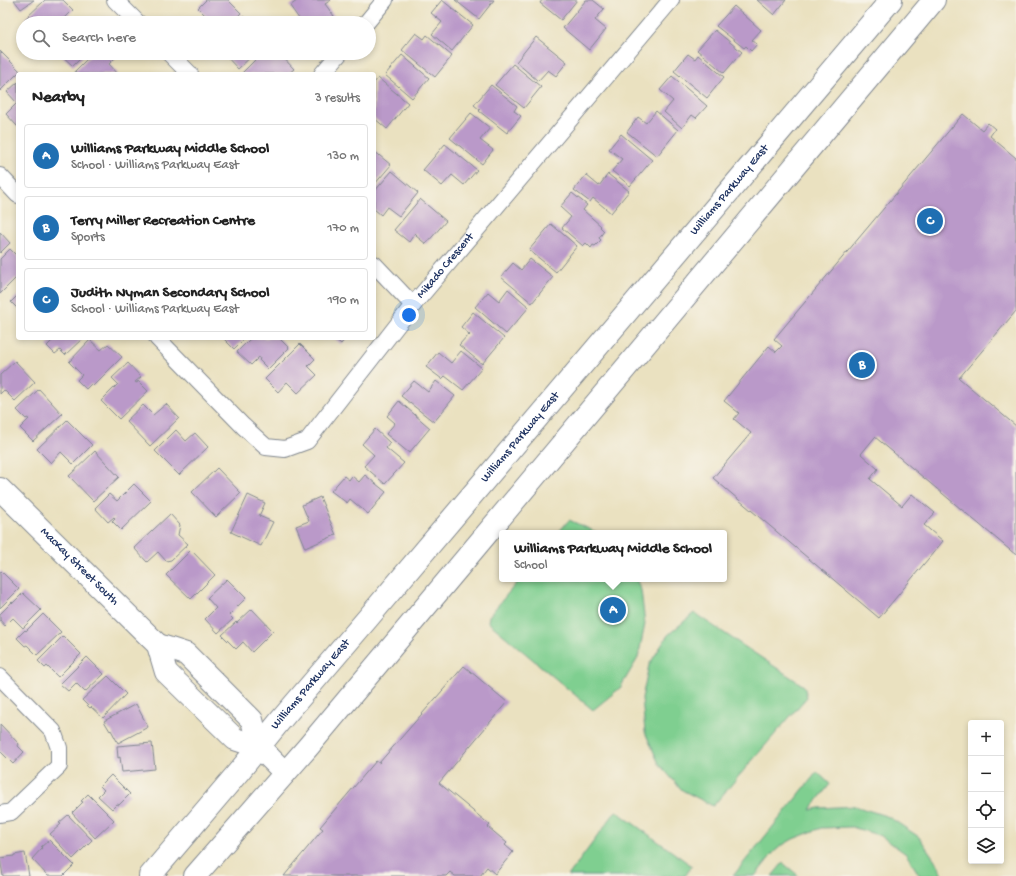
<!DOCTYPE html>
<html lang="en">
<head>
<meta charset="utf-8">
<style>
	body { margin:0; font-family:"Gochi Hand",sans-serif; background:#f2f2f2; color:#222 }
	.controls { position:absolute; right:12px; bottom:12px; display:grid; overflow:hidden; border-radius:4px; box-shadow:0 2px 6px #0003 }
	.controls button { width:36px; height:36px; display:grid; place-items:center; padding:0; border:0; border-bottom:1px solid #e0e0e0; background:#fff; color:#222; font:20px sans-serif }
	.you { position:absolute; left:409px; top:315px; width:14px; height:14px; margin:-10px; border:3px solid #fff; border-radius:50%; background:#1a73e8; box-shadow:0 0 0 6px #1a73e833 }
	.badge { display:grid; place-items:center; width:26px; height:26px; border-radius:50%; background:#1f6fb2; color:#fff; font-size:13px; font-weight:700 }
	.pin { position:absolute; translate:-50% -50%; border:2px solid #fff; box-shadow:0 1px 4px #0006 }
	.popup { position:absolute; left:499px; top:530px; width:228px; height:52px; box-sizing:border-box; display:grid; place-content:center; border-radius:4px; background:#fff; filter:drop-shadow(0 1px 3px #0005); font-size:13px; white-space:nowrap; color:#767676 }
	.popup b { font-size:15px; color:#222 }
	.popup::after { content:''; position:absolute; left:50%; top:100%; margin-left:-8px; border:8px solid transparent; border-top-color:#fff }
	.list { margin:0; padding:0; list-style:none }
	h2 { display:flex; justify-content:space-between; align-items:center; height:52px; margin:0; padding:0 16px; font-size:17px }
	h2 small { font-size:13px; font-weight:400; color:#767676 }
	.list li { display:grid; grid-template-columns:26px 1fr auto; gap:12px; align-items:center; box-sizing:border-box; height:64px; margin:0 8px 8px; padding:0 8px; border:1px solid #e0e0e0; border-radius:4px }
	.list b { display:block; font-size:15px; white-space:nowrap }
	.list p { margin:0; font-size:13px; white-space:nowrap; color:#767676 }
	.list em { font-size:13px; font-style:normal; color:#767676 }
	.icon { flex:none; width:22px; height:22px; fill:none; stroke:currentColor; stroke-width:2; stroke-linecap:round; stroke-linejoin:round }
	.map { position:relative; flex:none; width:1016px; height:876px; overflow:hidden }
	.search { position:absolute; background:#fff; box-shadow:0 2px 6px #0003; left:16px; top:16px; width:360px; height:44px; display:flex; align-items:center; gap:10px; box-sizing:border-box; padding:0 14px; border-radius:22px; color:#767676; font-size:15px }
	.panel { position:absolute; background:#fff; box-shadow:0 2px 6px #0003; left:16px; top:72px; width:360px; height:268px; border-radius:4px }
	.map>svg:first-child { display:block }
</style>
</head>
<body>
<div class="map">
<svg width="1016" height="876" viewBox="0 0 1016 876">
	<rect width="100%" height="100%" fill="#f7f3e8"/>
	<filter id="ink" filterUnits="userSpaceOnUse"><feTurbulence type="fractalNoise" baseFrequency=".025" numOctaves="2"/><feDisplacementMap in="SourceGraphic" scale="8" xChannelSelector="R" yChannelSelector="G"/><feConvolveMatrix kernelMatrix="1 2 1 2 8 2 1 2 1" color-interpolation-filters="sRGB"/></filter>
	<filter id="wash" filterUnits="userSpaceOnUse"><feTurbulence type="fractalNoise" baseFrequency=".012" numOctaves="4" result="noise"/><feDisplacementMap in="SourceGraphic" scale="16" xChannelSelector="R" yChannelSelector="G"/><feGaussianBlur stdDeviation="0.9" result="paint"/><feColorMatrix in="noise" values="0 0 0 0 0 0 0 0 0 0 0 0 0 0 0 0 0 1.4 0 .05"/><feComposite in="paint" operator="in"/></filter>
	<g filter="url(#wash)">
		<rect width="100%" height="100%" fill="#eae1c0"/>
		<path fill="#7fcf90" stroke="#4d7f77" d="M569,520L598,533H558Z
			M520,579H636L641,590L645,624L638,658L620,688L593,710L488,622L489,616Z
			M694,613L804,686L807,697L713,806L682,790L659,764L645,732L642,698L649,665L668,635Z
			M817,772L830,784L810,810L819,808L855,806L889,817L919,837L939,866L942,876H920L906,854L881,836L852,827L821,828L793,839L781,846L774,852L755,876H733Z
			M616,811L692,866L685,876H568Z
			M783,863L799,876H772Z"/>
		<g id="blocks">
			<path fill="#ba99c9" d="M14,0H34L21,9Z
				M45,0H63L73,10L60,23H28L25,19Z
				M206,0H228L241,13L231,23H204L209,19L198,8Z
				M298,0H331L325,4L334,16L324,23H302L290,6Z
				M442,0L473,25L452,51L432,34L442,22L431,13Z
				M455,0H494L479,19Z
				M542,0H577L561,20L540,3Z
				M586,0H593L604,9L595,20L606,29L589,50L563,28Z
				M757,0H786L774,15Z
				M734,6L761,30L752,40L757,44L751,51L746,46L744,48L716,26Z
				M244,16L251,23H237Z
				M715,30L742,52L724,73L697,50Z
				M416,33L424,39L427,35L452,56L435,77L402,50Z
				M536,37L567,62L556,76L548,70L538,81L516,62Z
				M0,51L20,71L0,91Z
				M59,53H86L73,66Z
				M93,53H115L118,55L109,64L118,74H77L75,71Z
				M228,53H255L238,69L225,55Z
				M262,53H279L294,69L288,74H243L242,73Z
				M688,54L695,59L698,55L724,77L707,98L674,71Z
				M402,55L429,78L412,98L385,75Z
				M513,64L541,87L524,108L495,85Z
				M672,76L707,106L696,118L692,115L682,128L664,112L673,101L660,90Z
				M378,78L408,103L387,129L374,118V83Z
				M18,82V127L6,114L17,103L7,92Z
				M491,85L517,106L514,111L521,116L507,133L479,111L480,110L474,105Z
				M656,111L678,130L657,156L627,132L638,117L646,123Z
				M471,113L490,128L480,140L493,150L482,164L450,138Z
				M963,114L982,130L988,123L995,129L990,136L1016,158V311L959,378L1016,426V555L875,437L861,454L878,469L870,479L902,506L912,494L935,513L924,525L943,541L879,618L713,478L751,433L734,419L739,413L724,401L769,346L776,352L782,346L774,339Z
				M621,134L652,160L630,186L612,171L622,159L609,149Z
				M445,144L477,170L464,185L452,175L442,186L423,170Z
				M374,151L391,165L374,185Z
				M392,171L418,193L399,216L387,207L381,215L374,209V192Z
				M608,174L629,191L611,213L593,198L590,202L574,190L586,175L599,186Z
				M572,193L587,205L583,210L601,226L600,227L604,231L599,238L601,240L595,246L593,245L591,248L586,243L583,246L562,228L571,217L560,207Z
				M420,199L446,221L426,244L416,236L417,235L415,233L409,242L394,230Z
				M551,224L577,246L556,272L529,250Z
				M0,232L10,243L0,253Z
				M10,249L18,257V280L16,278L0,294V259Z
				M530,259L553,277L532,303L501,277L513,263L521,270Z
				M508,289L529,307L506,334L475,307L488,292L499,301Z
				M18,295V309L11,302Z
				M473,312L504,338L482,364L459,345L468,335L469,336L470,335L461,327Z
				M49,338H83L65,355L60,350L55,354L47,346L52,341Z
				M223,338H245L234,349Z
				M251,338H279L289,348L268,369L259,360L260,359L259,357L251,365L237,352Z
				M334,338H346L341,344Z
				M90,340L101,350L108,344L122,357L93,386L91,384L86,389L77,380L82,375L69,362Z
				M300,344L315,359L308,366L317,375L298,393L287,382L278,392L265,379Z
				M461,351L482,368L463,390L445,376L442,379L426,367L438,352L451,363Z
				M15,361L35,382L15,401L4,390L0,394V375Z
				M128,363L141,377L135,382L137,383L138,381L148,391L119,419L101,401L118,384L112,378Z
				M414,381L428,392L436,381L455,396L434,422L401,396Z
				M39,389L62,414L33,441L20,428L29,419L27,418L26,419L17,410Z
				M399,401L430,428L409,453L386,434L395,423L387,416Z
				M166,404L179,418L150,446L126,421L143,405L153,415Z
				M67,420L92,445L73,464L61,452L51,463L37,449Z
				M375,429L390,443L386,448L404,463L385,484L364,466L374,455L362,444Z
				M176,430L186,441L195,433L208,447L179,475L155,451Z
				M95,451L119,477L93,501L69,476Z
				M217,468L241,493L216,517L192,492Z
				M365,475L386,492L368,514L350,499L347,503L331,491L344,476L349,480L352,476L359,482Z
				M134,484L151,501L121,530L112,521L115,518L114,517L108,522L95,508L109,494L117,501Z
				M248,495L265,503L259,516L273,522L261,546L231,532Z
				M320,497L336,535L305,548L296,526L309,521L302,505Z
				M170,514L180,525L178,535L188,544L171,560L166,561L158,552L147,562L134,548Z
				M191,550L215,575L191,599L166,575Z
				M1,571L19,589L0,608V572Z
				M227,579L246,598L229,615L233,619L218,633L205,619L216,608L207,598Z
				M23,593L41,610L23,628L13,618L5,626L0,620V614L12,602L13,603Z
				M252,609L273,631L252,652L243,642L236,649L222,635L236,622L237,623Z
				M43,614L61,632L37,655L27,645L25,646L17,638L25,630L26,631Z
				M63,636L81,654L58,677L47,666L45,668L38,661Z
				M87,657L104,674L85,692L76,683L68,691L60,684Z
				M464,666L507,702L439,783L490,825L488,827L507,843L505,845L513,852L495,874L487,867L480,876H455L450,872L446,876H284L323,829L320,827L376,761L379,763Z
				M108,676L126,694L103,718L91,707L90,708L82,700Z
				M136,704L148,727L118,743L111,730L110,731L104,721Z
				M0,724L19,744L18,746L24,752L13,764L0,751Z
				M152,743L155,769L122,772L120,757L118,758L117,746Z
				M111,775L130,794L119,805L117,804L112,809L98,796L104,790L100,786Z
				M88,794L114,820L95,838L72,813L83,802L81,801Z
				M68,815L92,840L73,859L50,834L61,824L59,823Z
				M49,840L74,865L63,876H48L32,859L42,848L41,847Z
				M25,853L29,876H3L0,858L14,856V855Z"/>
		</g>
	</g>
	<g filter="url(#ink)">
		<use href="#blocks" fill-opacity="0" stroke="#82888f" stroke-width="1"/>
		<g fill="none" stroke-linecap="round" stroke-linejoin="round">
			<defs>
				<g id="street">
					<path d="M115,0L138,23"/>
					<path d="M366,23L385,0"/>
					<path d="M169,53L190,74"/>
					<path d="M322,74L340,53"/>
					<path d="M0,176L18,195"/>
					<path d="M374,264L413,305"/>
					<path id="s1" d="M157,338L243,426L266,447L285,449L307,441L413,305L671,0"/>
					<path d="M0,677L53,731L59,748V766L11,812L0,814"/>
				</g>
				<g id="secondary">
					<path id="s2" d="M0,489L158,645L166,672L235,739L259,747L285,773"/>
					<path d="M158,645L186,654L252,720L259,747"/>
					<path id="s3" d="M150,876L241,769L280,721L368,618L891,0"/>
					<path d="M195,876L308,747L934,0"/>
				</g>
			</defs>
			<use href="#street" stroke="#82888f" stroke-width="18"/>
			<use href="#secondary" stroke="#82888f" stroke-width="24"/>
			<use href="#street" stroke="#fff" stroke-width="16"/>
			<use href="#secondary" stroke="#fff" stroke-width="22"/>
		</g>
	</g>
	<g text-anchor="middle" dominant-baseline="central" stroke-width="3" stroke-linejoin="round" paint-order="stroke">
		<g font-size="12" fill="#1b2f5e" stroke="#f7f3e8">
			<text stroke="none"><textPath href="#s3" startOffset="898">Williams Parkway East</textPath></text>
			<text stroke="none"><textPath href="#s1" startOffset="420">Mikado Crescent</textPath></text>
			<text stroke="none"><textPath href="#s3" startOffset="574">Williams Parkway East</textPath></text>
			<text stroke="none"><textPath href="#s2" startOffset="111">MacKay Street South</textPath></text>
			<text stroke="none"><textPath href="#s3" startOffset="250">Williams Parkway East</textPath></text>
		</g>
	</g>
</svg>
<div class="controls">
<button>+</button>
<button>−</button>
<button><svg class="icon" aria-label="locate" viewBox="0 0 24 24"><circle cx="12" cy="12" r="6"/><path d="M12 2v4M12 18v4M2 12h4M18 12h4"/></svg></button>
<button><svg class="icon" aria-label="layers" viewBox="0 0 24 24"><path d="M12 4l9 5-9 5-9-5zM3 14l9 5 9-5"/></svg></button>
</div>
<div class="you"></div>
<div class="pin badge" style="left:613px;top:610px">A</div>
<div class="popup"><b>Williams Parkway Middle School</b>School</div>
<div class="pin badge" style="left:862px;top:365px">B</div>
<div class="pin badge" style="left:930px;top:221px">C</div>
<div class="search"><svg class="icon" aria-label="search" viewBox="0 0 24 24"><circle cx="10" cy="10" r="6"/><path d="M15 15l6 6"/></svg>Search here</div>
<section class="panel">
<h2>Nearby<small>3 results</small></h2>
<ul class="list">
<li><span class="badge">A</span><div><b>Williams Parkway Middle School</b><p>School · Williams Parkway East</p></div><em>130 m</em></li>
<li><span class="badge">B</span><div><b>Terry Miller Recreation Centre</b><p>Sports</p></div><em>170 m</em></li>
<li><span class="badge">C</span><div><b>Judith Nyman Secondary School</b><p>School · Williams Parkway East</p></div><em>190 m</em></li>
</ul>
</section>
</div>
</body>
</html>
